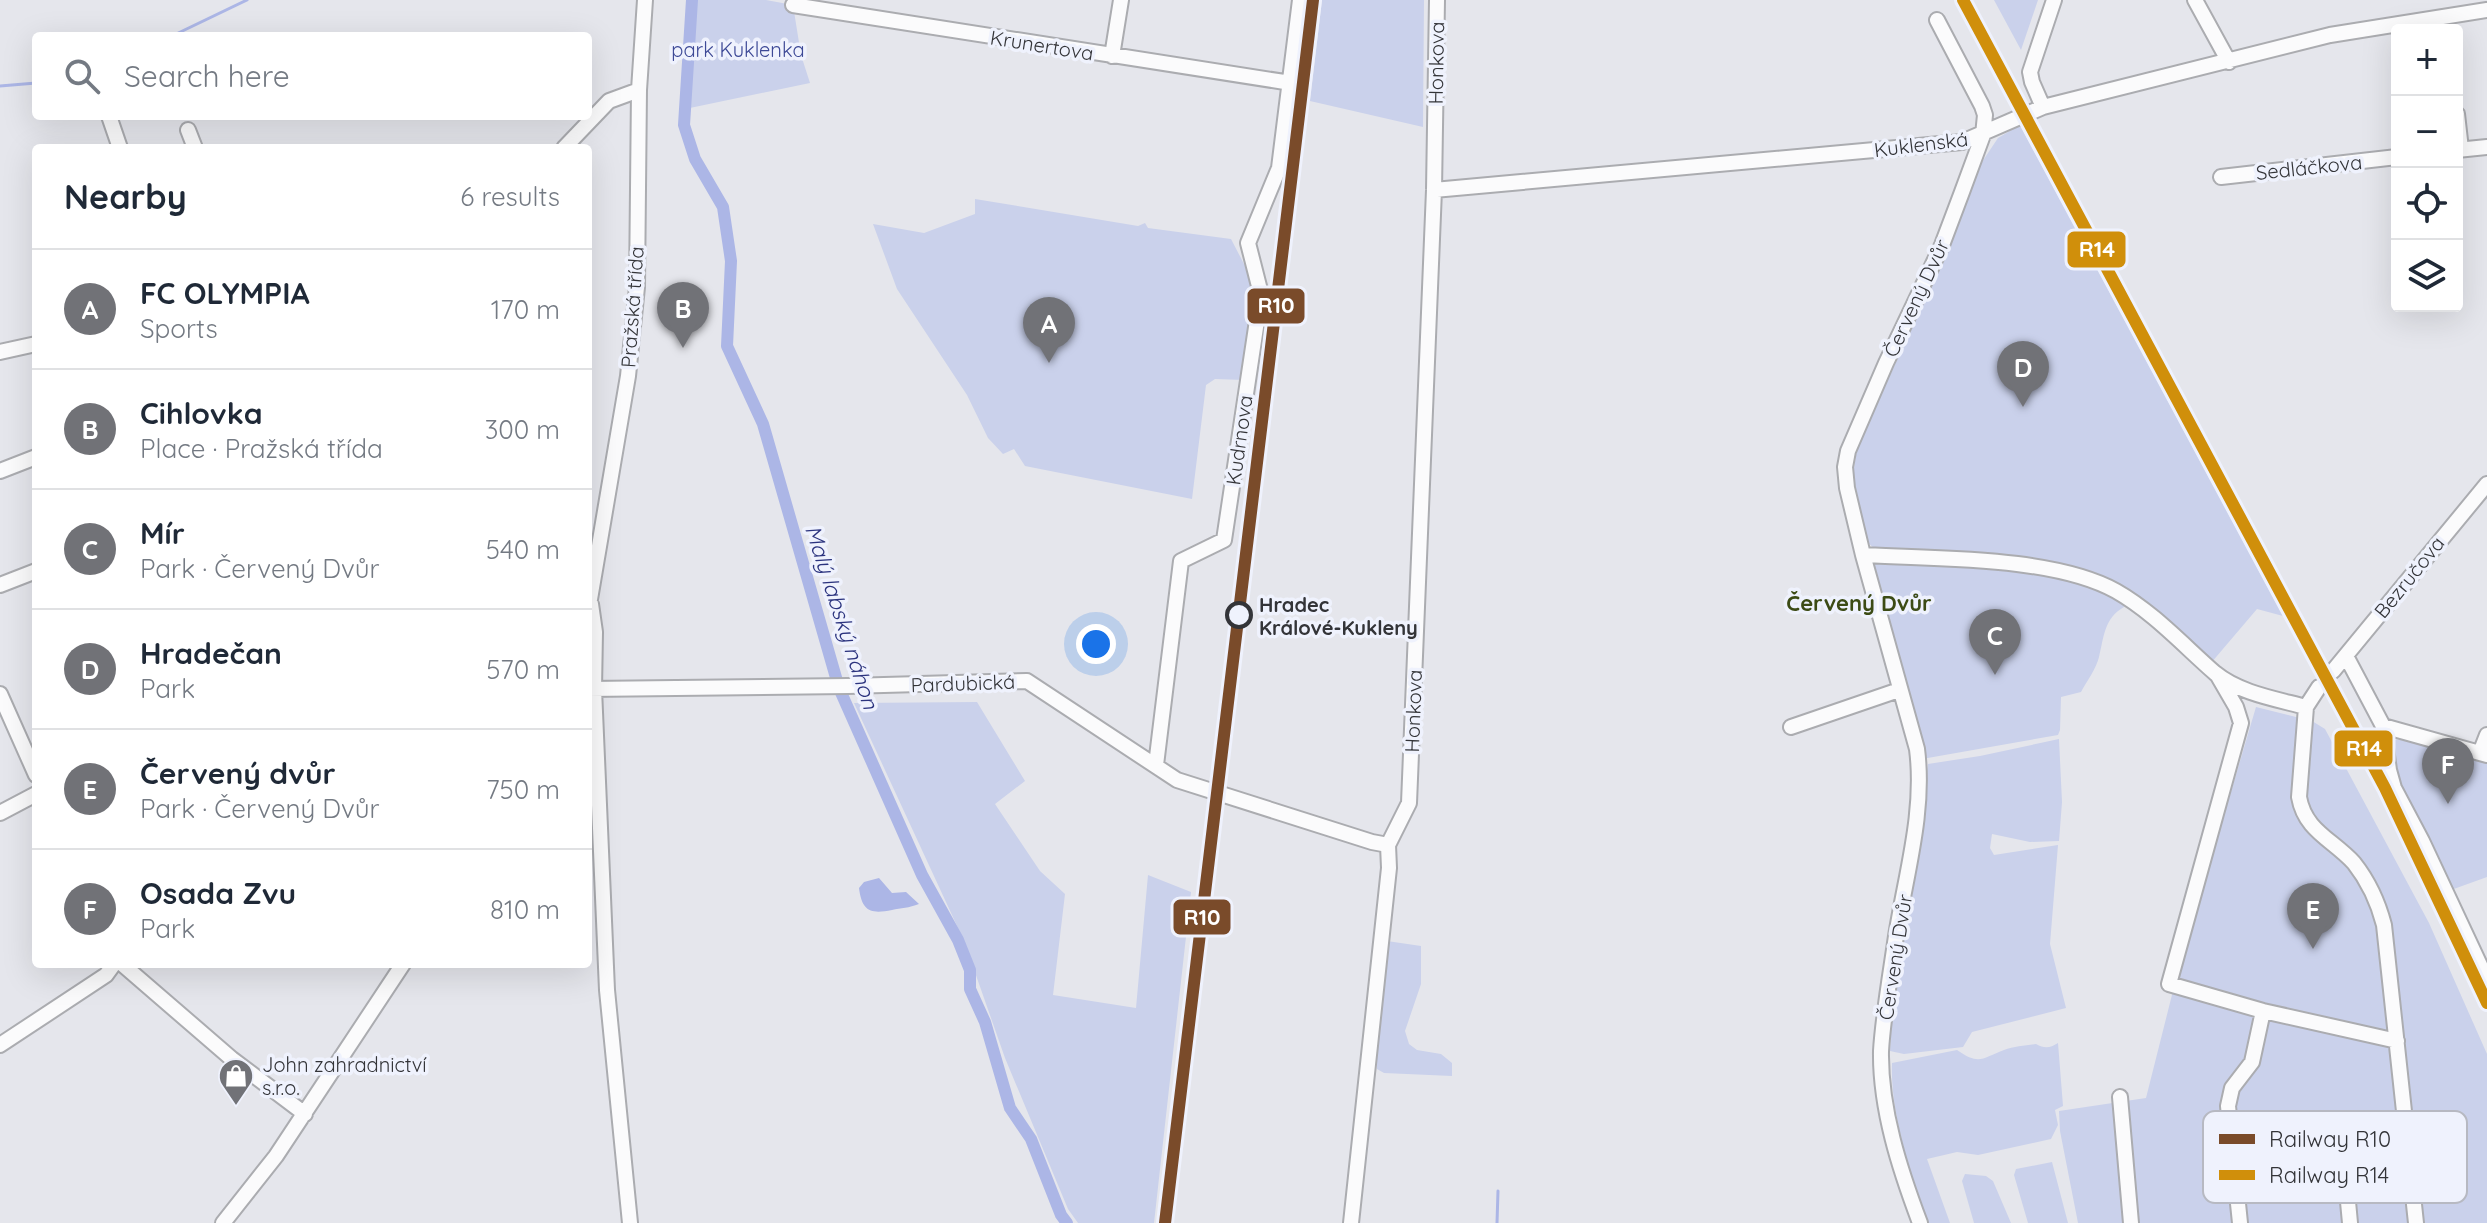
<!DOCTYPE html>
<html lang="en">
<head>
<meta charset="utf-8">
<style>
	body { margin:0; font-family:Quicksand,sans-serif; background:#f6f6f7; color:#1f2937 }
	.controls { position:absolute; right:24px; top:24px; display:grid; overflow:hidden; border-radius:8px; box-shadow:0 8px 32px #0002 }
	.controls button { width:72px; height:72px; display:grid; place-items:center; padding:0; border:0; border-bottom:2px solid #e0e1e3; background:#fff; color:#1f2937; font:40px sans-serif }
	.you { position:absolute; left:1096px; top:644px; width:28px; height:28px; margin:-20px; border:6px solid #fff; border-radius:50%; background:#1a73e8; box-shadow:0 0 0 12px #1a73e833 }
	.badge { display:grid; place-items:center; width:52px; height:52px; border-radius:50%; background:#717277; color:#fff; font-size:26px; font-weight:700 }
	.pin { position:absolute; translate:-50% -66px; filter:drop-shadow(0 2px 4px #0008) }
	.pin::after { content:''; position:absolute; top:42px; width:28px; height:24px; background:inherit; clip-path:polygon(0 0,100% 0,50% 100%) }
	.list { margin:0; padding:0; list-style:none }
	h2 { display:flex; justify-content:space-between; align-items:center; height:104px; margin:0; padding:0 32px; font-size:34px }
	h2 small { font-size:26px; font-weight:400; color:#747a83 }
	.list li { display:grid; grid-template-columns:52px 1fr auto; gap:24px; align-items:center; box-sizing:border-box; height:120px; padding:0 32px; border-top:2px solid #e0e1e3 }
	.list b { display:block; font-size:30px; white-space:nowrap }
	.list p { margin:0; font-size:26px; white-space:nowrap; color:#747a83 }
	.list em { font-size:26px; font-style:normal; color:#747a83 }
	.icon { flex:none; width:44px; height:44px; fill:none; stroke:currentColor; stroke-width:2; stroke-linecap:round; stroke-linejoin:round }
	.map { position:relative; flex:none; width:2487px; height:1223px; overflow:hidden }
	.search { position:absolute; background:#fff; box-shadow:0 8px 32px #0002; left:32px; top:32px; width:560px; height:88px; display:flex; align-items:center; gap:20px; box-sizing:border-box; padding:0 28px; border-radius:8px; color:#747a83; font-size:30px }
	.panel { position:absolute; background:#fff; box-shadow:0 8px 32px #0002; left:32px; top:144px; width:560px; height:824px; border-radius:8px }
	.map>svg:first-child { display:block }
</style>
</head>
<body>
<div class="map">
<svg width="2487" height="1223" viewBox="0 0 2487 1223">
	<rect width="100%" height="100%" fill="#e5e6ec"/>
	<path fill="#cad1eb" d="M692,0H766L793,5L801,55L810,83L685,109Z
		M1322,0H1424L1423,127L1310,101Z
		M1994,0H2038L2021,50Z
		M2020,125L2283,616L2257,609L2211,663L2098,579L1876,550L1866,541L1853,474L1858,443L1930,290L1982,162L1998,138Z
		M975,199L1138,226L1145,223L1148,228L1231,239L1257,289L1244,380L1215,379L1206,385L1192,499L1025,466L1014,449L1003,454L988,438L967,395L897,289L873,224L924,233L975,214Z
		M1869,560L2012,569L2097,586L2126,601L2124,607C2104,618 2104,637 2099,657C2096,669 2087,681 2081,692L2061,697L2060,730L2058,735L1922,759Z
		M977,702L1025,781L995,804L1040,871L1065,894L1053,995L1136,1008L1148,875L1191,892L1154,1223H1078L1068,1209L1005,1058L964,941L854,703Z
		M2256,707L2312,721L2325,729L2429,923L2487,1054V1223H2078L2060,1131L2059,1111L2146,1098L2177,975Z
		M2059,739L2062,802L2059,841L2030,842L1992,834L1990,848L1994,855L2058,845L2050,944L2066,1008L1972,1032L1963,1047L1904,1054L1890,1051L1892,1016L1928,764L1980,756Z
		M2389,739L2401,740L2487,762V877L2451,890L2428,835L2425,834L2394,775Z
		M1387,941L1421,946V984L1405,1031L1409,1044L1417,1050L1441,1054L1452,1063V1076L1384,1073L1377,1069L1376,1059Z
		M2058,1043L2063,1106L2055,1110L2058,1125L2051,1139L1978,1155L1957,1152L1927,1159L1950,1223H1928C1911,1174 1890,1115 1892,1063L1957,1050C1980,1066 1982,1058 2004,1050C2014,1046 2026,1046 2036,1044C2045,1049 2050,1048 2058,1043Z
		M2052,1162L2068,1223H2028L2014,1175L2016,1169Z
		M1965,1174L1986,1176L1993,1181L2011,1223H1974L1962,1181Z"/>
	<path fill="#acb6e6" d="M879,878L892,893L906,892L919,904C909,908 901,908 892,910C871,914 862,912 859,888L864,882Z"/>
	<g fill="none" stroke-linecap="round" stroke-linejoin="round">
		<path stroke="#acb6e6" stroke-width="3" d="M172,36L247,0
			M0,86L36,83
			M1497,1223L1498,1191"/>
		<path stroke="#acb6e6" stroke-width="12" d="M692,0L684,125L695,159L723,207L731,261L727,346L763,424L839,688L922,875L958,940L970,970V989L985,1022L1010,1108L1031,1139L1061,1215L1067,1223"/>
		<defs>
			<path id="minor" d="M2195,0L2229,62
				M793,5L1291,83
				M1112,56L1121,0
				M2043,107L2032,82L2030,72L2054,0
				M2457,114L2461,149
				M109,116L120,148
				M188,130L195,148
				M564,148L609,101L639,90
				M2457,150L2487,147
				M2221,177L2397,157
				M1434,190L1962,142L2043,107L2330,35L2487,10
				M0,352L36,344
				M0,471L36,457
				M1863,555C1935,559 2053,556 2116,591C2153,612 2183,645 2215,673C2239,693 2276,699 2306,707L2299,797C2305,831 2332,839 2354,863C2369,882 2378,902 2384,925L2416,1223
				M0,585L36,571
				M591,604L595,632L594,689L607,990L630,1223
				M588,611L628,376L637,287L639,90L645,0
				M2346,656L2383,726L2389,770L2394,788L2422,841L2487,980
				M2333,671L2487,484
				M2218,676L2236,707L2241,723L2169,984L2263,1011L2397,1041
				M588,689L848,686L1027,681L1177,780L1372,842L1388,845
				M0,694L36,775
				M2306,707L2319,687
				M2383,726L2487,755
				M1791,727L1899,690
				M2480,753L2487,735
				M1156,765L1181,561L1224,540L1261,294L1248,243L1279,168L1300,0
				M0,813L36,794
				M122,964L232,1059L305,1114
				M0,1045L106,975L114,964
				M2120,1097L2131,1223
				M2341,1127L2350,1223
				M223,1223L276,1156L403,964
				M1351,1223L1389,868L1388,845L1409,803L1434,190L1437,0
				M1920,1223C1900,1170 1880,1109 1881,1051C1883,1016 1891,971 1896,936C1906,873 1925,812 1917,749L1863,555L1847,488L1845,467L1848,451L1886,363L1942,245L1962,192L1983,135L1985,115L1982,106L1937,20
				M2240,1223L2228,1106L2232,1088L2252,1062L2263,1011"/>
		</defs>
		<use href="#minor" stroke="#abacb0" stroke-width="18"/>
		<use href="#minor" stroke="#fbfbfc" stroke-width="14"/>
		<defs>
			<path id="rail-1" d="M1165,1223L1313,0"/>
			<path id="rail-2" d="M1963,0L2385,788L2487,1003"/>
		</defs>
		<use href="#rail-1" stroke="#eff2fd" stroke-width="18"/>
		<use href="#rail-2" stroke="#eff2fd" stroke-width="18"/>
		<use href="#rail-1" stroke="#7a4b2a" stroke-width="12"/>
		<use href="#rail-2" stroke="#d08f0b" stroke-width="12"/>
	</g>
	<defs>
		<symbol id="shop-pin" viewBox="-11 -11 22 30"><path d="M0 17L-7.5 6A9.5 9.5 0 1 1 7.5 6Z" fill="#717277" stroke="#eff2fd"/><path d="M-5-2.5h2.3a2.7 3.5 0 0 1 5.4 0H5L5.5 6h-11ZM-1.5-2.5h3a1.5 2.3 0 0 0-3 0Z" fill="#fff"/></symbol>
	</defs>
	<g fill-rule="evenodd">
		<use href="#shop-pin" x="216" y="1056" width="40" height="54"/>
	</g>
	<circle fill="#eff2fd" stroke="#333438" stroke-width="4" cx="1239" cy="615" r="12"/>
	<g text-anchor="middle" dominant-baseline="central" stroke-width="7" stroke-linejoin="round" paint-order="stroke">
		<g font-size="20" fill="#333438" stroke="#eff2fd">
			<text transform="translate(1042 45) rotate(9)">Krunertova</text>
			<text transform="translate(1436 63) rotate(-89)">Honkova</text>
			<text transform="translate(1921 144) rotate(-7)">Kuklenská</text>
			<text transform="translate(2309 167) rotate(-6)">Sedláčkova</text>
			<text transform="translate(1916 298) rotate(-65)">Červený Dvůr</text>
			<text transform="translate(632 307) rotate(-86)">Pražská třída</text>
			<text transform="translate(1239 440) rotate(-82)">Kudrnova</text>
			<text transform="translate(2409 577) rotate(-51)">Bezručova</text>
			<text transform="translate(963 683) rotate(-2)">Pardubická</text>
			<text transform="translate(1413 711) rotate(-88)">Honkova</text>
			<text transform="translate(1895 957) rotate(-81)">Červený Dvůr</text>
		</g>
		<g font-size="20" fill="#3d4996" stroke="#eff2fd">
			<text x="738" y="49">park Kuklenka</text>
		</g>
		<g font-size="20" font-weight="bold" fill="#333438" stroke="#eff2fd" text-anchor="start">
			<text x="1259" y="604">Hradec<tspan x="1259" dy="23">Králové-Kukleny</tspan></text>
		</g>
		<g font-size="20" fill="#333438" stroke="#eff2fd" text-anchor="start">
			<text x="262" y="1064">John zahradnictví<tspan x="262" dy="23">s.r.o.</tspan></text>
		</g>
		<g font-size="22" font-weight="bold" fill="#3c4b15" stroke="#eff2fd">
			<text x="1859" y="603">Červený Dvůr</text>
		</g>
		<g font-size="22" font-style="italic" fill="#2b337e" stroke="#eff2fd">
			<text transform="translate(842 617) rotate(72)">Malý labský náhon</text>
		</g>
	</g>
	<rect x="2203" y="1111" width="264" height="92" rx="12" fill="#eff2fd" stroke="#b7b9c2" stroke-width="2"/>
	<rect x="2219" y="1134" width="36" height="10" fill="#7a4b2a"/>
	<rect x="2219" y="1170" width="36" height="10" fill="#d08f0b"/>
	<g font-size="22" fill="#333438">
		<text x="2269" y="1147">Railway R10</text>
		<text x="2269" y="1183">Railway R14</text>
	</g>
	<g stroke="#eff2fd" stroke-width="3">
		<rect x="2066" y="230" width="61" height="39" rx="8" fill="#d08f0b"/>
		<rect x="1246" y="287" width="60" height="38" rx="8" fill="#7a4b2a"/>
		<rect x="2333" y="729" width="61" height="39" rx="8" fill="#d08f0b"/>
		<rect x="1172" y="898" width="60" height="38" rx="8" fill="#7a4b2a"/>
	</g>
	<g font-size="22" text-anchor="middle" font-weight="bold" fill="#fff">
		<text x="2097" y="257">R14</text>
		<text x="1276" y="313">R10</text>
		<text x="2364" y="756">R14</text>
		<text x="1202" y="925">R10</text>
	</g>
</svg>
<div class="controls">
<button>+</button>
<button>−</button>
<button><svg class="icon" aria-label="locate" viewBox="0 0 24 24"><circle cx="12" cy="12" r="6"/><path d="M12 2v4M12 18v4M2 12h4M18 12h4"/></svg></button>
<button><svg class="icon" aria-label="layers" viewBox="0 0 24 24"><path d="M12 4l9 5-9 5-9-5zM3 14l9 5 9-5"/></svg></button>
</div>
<div class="you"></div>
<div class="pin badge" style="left:1049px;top:363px">A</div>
<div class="pin badge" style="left:683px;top:348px">B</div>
<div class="pin badge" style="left:1995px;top:675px">C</div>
<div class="pin badge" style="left:2023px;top:407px">D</div>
<div class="pin badge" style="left:2313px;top:949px">E</div>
<div class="pin badge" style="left:2448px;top:804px">F</div>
<div class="search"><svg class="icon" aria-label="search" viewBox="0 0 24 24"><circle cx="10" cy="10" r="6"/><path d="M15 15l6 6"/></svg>Search here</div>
<section class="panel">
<h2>Nearby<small>6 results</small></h2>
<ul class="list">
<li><span class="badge">A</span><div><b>FC OLYMPIA</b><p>Sports</p></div><em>170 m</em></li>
<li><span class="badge">B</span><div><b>Cihlovka</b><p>Place · Pražská třída</p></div><em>300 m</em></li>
<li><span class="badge">C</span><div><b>Mír</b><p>Park · Červený Dvůr</p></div><em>540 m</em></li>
<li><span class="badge">D</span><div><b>Hradečan</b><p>Park</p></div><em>570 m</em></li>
<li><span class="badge">E</span><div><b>Červený dvůr</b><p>Park · Červený Dvůr</p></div><em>750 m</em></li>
<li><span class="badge">F</span><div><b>Osada Zvu</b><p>Park</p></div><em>810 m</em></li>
</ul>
</section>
</div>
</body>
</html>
